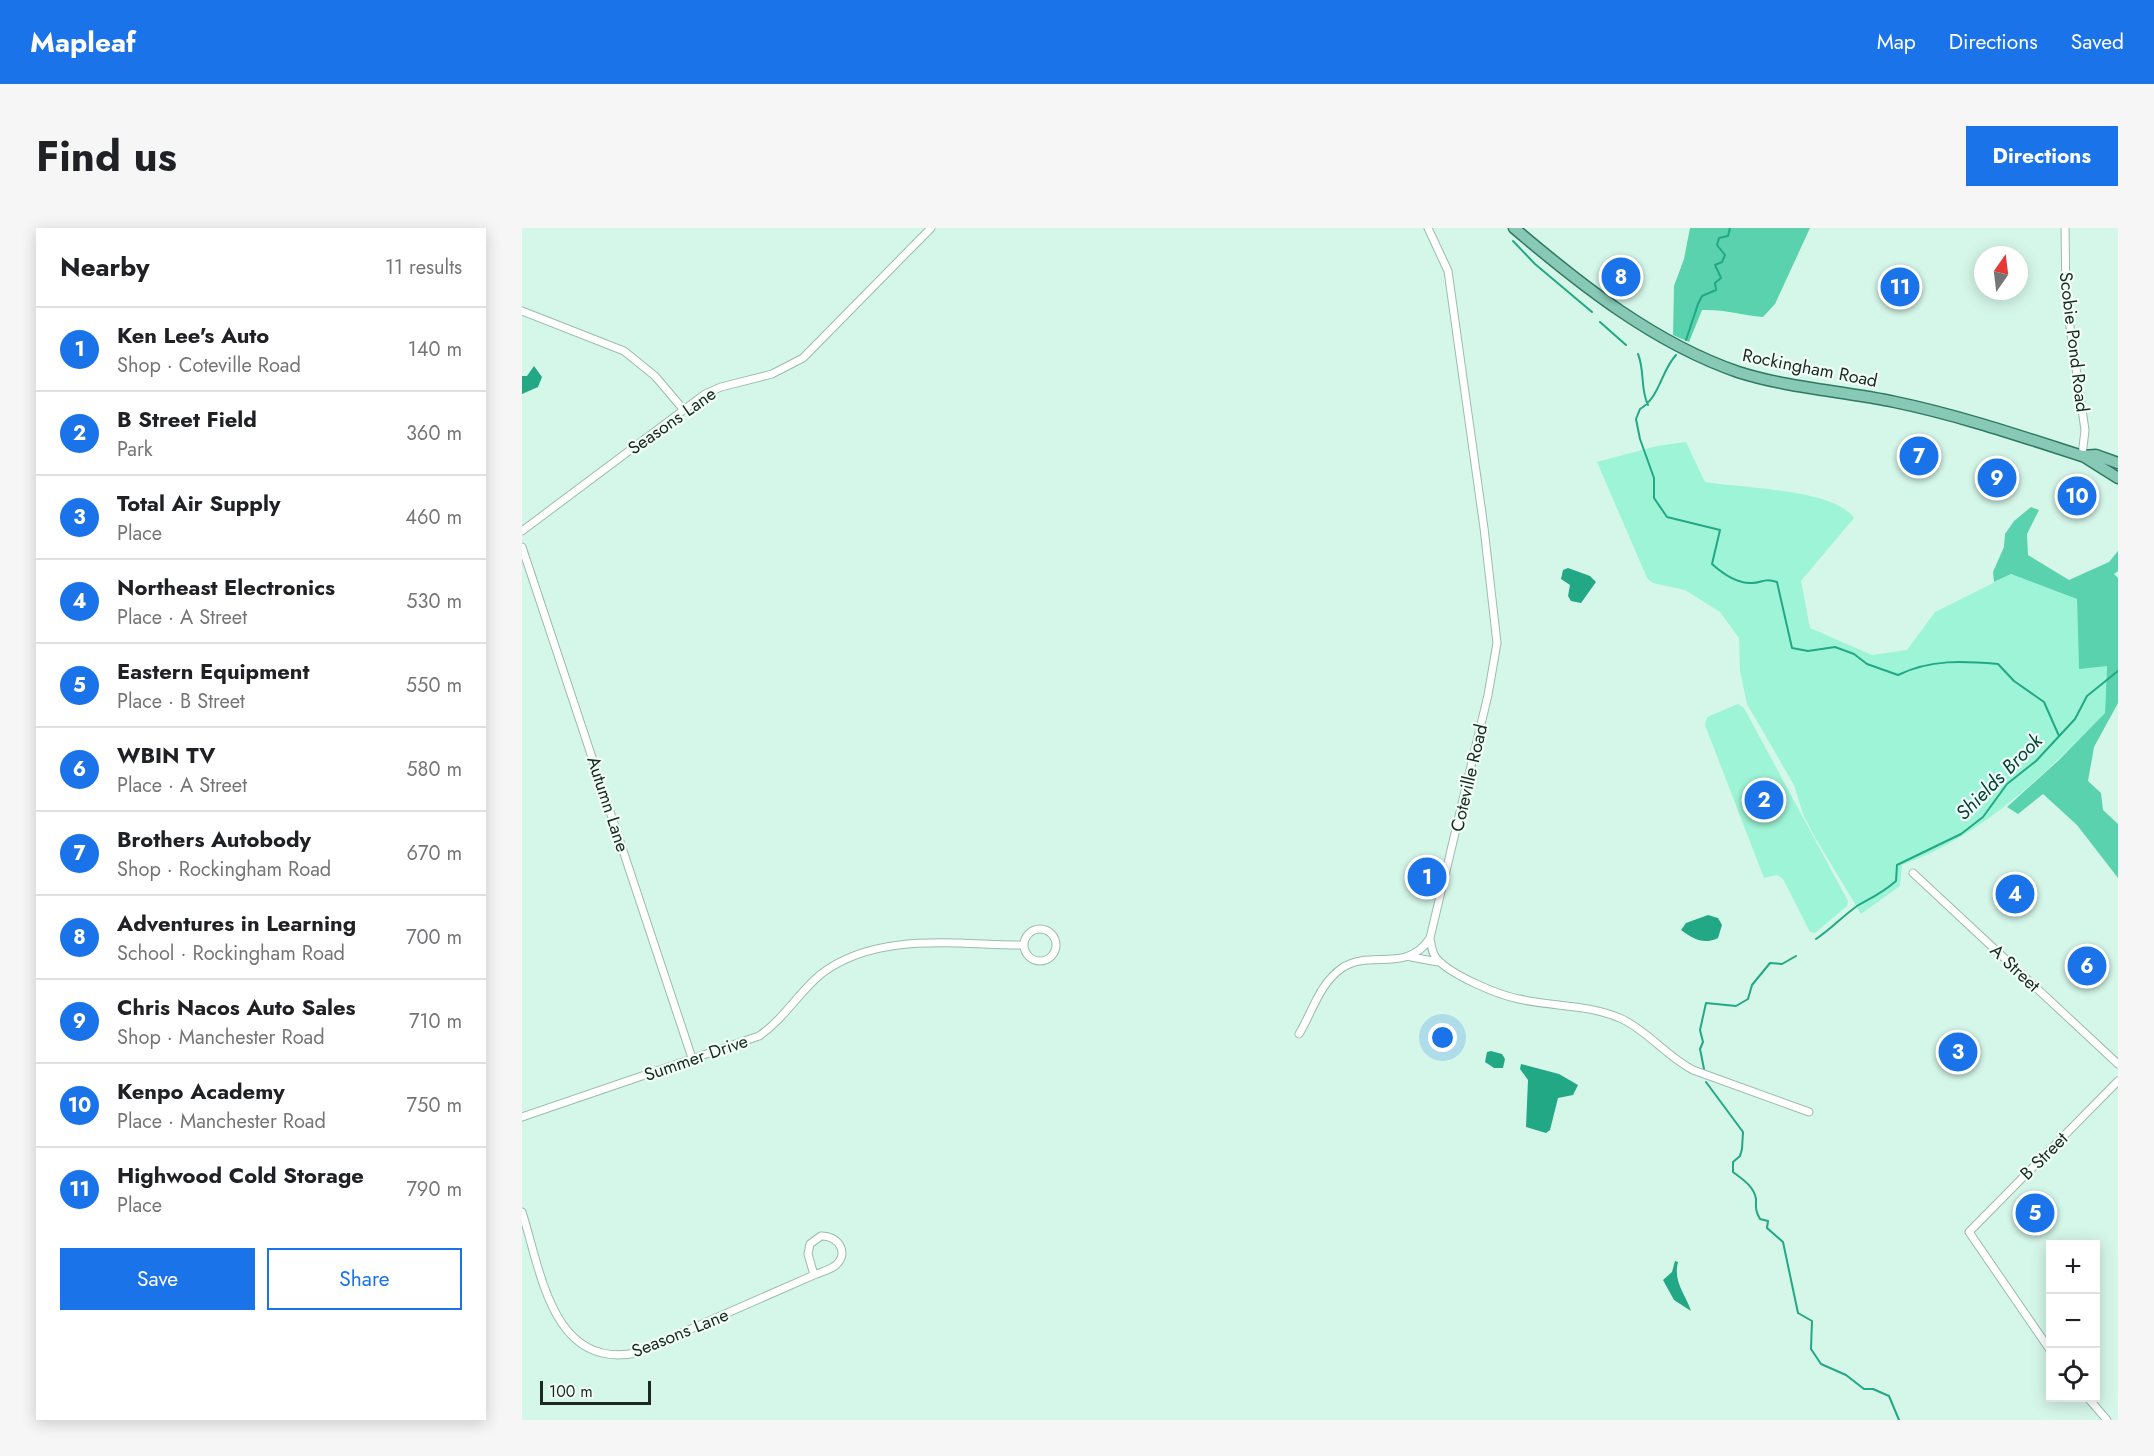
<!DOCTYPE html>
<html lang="en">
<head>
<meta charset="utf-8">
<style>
	body { margin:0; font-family:Jost,sans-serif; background:#f6f6f6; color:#202124 }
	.controls { position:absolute; right:18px; bottom:18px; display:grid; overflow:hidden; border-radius:0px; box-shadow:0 3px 15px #0003 }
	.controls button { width:54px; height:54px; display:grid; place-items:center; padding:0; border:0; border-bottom:2px solid #e0e0e0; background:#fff; color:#202124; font:30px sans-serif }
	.compass { position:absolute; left:1452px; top:18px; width:54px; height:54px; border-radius:50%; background:#fff; box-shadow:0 3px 15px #0003; rotate:14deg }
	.scale { position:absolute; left:18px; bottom:15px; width:111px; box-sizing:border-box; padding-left:6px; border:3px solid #1c2823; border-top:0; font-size:16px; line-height:21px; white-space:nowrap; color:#1c2823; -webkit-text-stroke:4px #f1fff9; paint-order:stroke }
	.you { position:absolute; left:921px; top:810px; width:21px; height:21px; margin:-15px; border:4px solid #fff; border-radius:50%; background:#1a73e8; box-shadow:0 0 0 9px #1a73e833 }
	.badge { display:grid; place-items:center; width:39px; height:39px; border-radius:50%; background:#1a73e8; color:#fff; font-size:20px; font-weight:700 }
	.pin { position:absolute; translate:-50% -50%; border:3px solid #fff; box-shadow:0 2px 6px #0006 }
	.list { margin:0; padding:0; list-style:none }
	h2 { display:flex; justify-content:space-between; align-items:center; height:78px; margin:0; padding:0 24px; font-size:26px }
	h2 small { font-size:20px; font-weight:400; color:#757577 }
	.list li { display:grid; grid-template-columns:39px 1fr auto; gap:18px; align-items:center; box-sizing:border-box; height:84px; padding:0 24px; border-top:2px solid #e0e0e0 }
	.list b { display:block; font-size:22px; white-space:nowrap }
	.list p { margin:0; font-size:20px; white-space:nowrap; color:#757577 }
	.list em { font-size:20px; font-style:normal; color:#757577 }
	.actions { display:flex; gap:12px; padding:18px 24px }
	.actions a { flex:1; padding:14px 0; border:2px solid #1a73e8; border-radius:0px; text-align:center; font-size:21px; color:#1a73e8 }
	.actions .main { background:#1a73e8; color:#fff }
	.icon { flex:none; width:33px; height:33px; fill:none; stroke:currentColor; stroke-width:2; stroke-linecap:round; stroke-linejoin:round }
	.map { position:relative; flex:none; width:1596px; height:1192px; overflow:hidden; border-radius:0px }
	header { display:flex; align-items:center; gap:36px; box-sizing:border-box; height:84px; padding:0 30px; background:#1a73e8; color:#fff }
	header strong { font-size:28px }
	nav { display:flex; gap:33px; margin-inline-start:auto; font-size:21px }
	.intro { display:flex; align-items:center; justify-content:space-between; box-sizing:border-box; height:144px; padding:0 36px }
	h1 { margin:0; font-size:42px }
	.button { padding:15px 27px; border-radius:0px; background:#1a73e8; color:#fff; font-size:21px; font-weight:700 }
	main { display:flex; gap:36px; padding:0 36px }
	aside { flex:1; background:#fff; border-radius:0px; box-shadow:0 3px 15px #0003 }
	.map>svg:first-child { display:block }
</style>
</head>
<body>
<header>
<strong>Mapleaf</strong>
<nav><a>Map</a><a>Directions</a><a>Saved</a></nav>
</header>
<div class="intro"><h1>Find us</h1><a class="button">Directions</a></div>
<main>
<aside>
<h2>Nearby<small>11 results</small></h2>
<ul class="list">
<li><span class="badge">1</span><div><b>Ken Lee's Auto</b><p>Shop · Coteville Road</p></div><em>140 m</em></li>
<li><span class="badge">2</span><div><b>B Street Field</b><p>Park</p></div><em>360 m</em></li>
<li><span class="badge">3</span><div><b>Total Air Supply</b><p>Place</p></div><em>460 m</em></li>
<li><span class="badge">4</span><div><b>Northeast Electronics</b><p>Place · A Street</p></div><em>530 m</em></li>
<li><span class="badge">5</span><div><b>Eastern Equipment</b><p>Place · B Street</p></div><em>550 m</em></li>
<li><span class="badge">6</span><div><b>WBIN TV</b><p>Place · A Street</p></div><em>580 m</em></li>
<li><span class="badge">7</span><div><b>Brothers Autobody</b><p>Shop · Rockingham Road</p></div><em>670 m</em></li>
<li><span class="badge">8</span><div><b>Adventures in Learning</b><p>School · Rockingham Road</p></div><em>700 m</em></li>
<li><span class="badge">9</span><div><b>Chris Nacos Auto Sales</b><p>Shop · Manchester Road</p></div><em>710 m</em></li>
<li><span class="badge">10</span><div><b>Kenpo Academy</b><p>Place · Manchester Road</p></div><em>750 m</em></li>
<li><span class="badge">11</span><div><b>Highwood Cold Storage</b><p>Place</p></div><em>790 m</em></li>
</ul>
<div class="actions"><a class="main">Save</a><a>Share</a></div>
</aside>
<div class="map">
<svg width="1596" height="1192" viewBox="0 0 1596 1192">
	<rect width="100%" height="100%" fill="#d5f7ea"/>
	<path fill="#9ef4d6" d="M1164,214L1183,254C1218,260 1312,261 1332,290L1279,353L1288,400L1350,427L1385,422L1413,384L1489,346L1555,371L1557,440L1585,437L1583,485C1523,546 1462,607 1380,637L1378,658L1339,686L1291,606L1281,586L1272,557L1225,476L1218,443L1217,410L1198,384L1163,362L1131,355L1125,350L1075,234L1135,218Z
		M1216,476L1222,480L1326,673L1325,678L1293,705L1288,704L1261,651L1255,647L1242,650L1183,497L1185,489Z"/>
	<path fill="#5ad2ad" d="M1168,0H1288L1253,76L1241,89C1219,87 1201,81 1180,82L1167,114L1151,107L1152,58L1162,31Z
		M1509,279L1517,282L1505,306L1506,327L1547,352L1587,334L1596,323V343L1592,346L1596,350V475L1572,519L1566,553L1579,565L1581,582L1596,596V650L1555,597L1521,566L1496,586L1485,579L1537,532L1583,485L1585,438L1557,441L1555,371L1489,346L1472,354L1471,344L1482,319L1483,306L1492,293Z"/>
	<path fill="#22a885" d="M12,138L20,149L16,159L0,166V148H5Z
		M1046,340L1068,348L1074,354L1059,375L1049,373L1046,368L1048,357L1039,351L1041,342Z
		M1186,687L1196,690L1200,697L1196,710C1182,717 1171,711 1159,702L1164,695Z
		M969,823L980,826L983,831L981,840H972L963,834L965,824Z
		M999,836L1037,846L1056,857L1051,867L1036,870L1028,902L1024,905L1004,899L1006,852L998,841Z
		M1153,1033L1156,1034C1151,1054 1163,1065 1169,1083L1152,1072L1141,1052L1150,1044Z"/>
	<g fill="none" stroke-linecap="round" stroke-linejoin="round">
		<path stroke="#22a885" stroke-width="2" d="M991,13L1013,36L1070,84
			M1078,94L1104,117
			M1164,112L1176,76L1180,68L1194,62L1193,55L1199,50L1193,37L1200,34L1203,27L1195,17L1197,10L1206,8L1208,0
			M1116,126C1123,143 1118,161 1126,177
			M1154,127C1139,143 1138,169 1118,181L1114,191L1118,211L1132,250V270L1145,289L1198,302L1190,336C1200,345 1213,355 1228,355C1240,356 1241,349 1255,354L1270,420L1286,423L1313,419L1332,426L1345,436L1376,447C1409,431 1441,433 1476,436L1492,453L1522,474L1537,508
			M1294,711C1309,701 1321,688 1335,678C1349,670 1362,664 1374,653L1375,637L1439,606L1461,589L1485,556L1514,533L1553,491L1565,468L1596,443
			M1182,841L1178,821L1181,814L1178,802L1184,775L1214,778L1226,771L1230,757L1248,735L1260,736L1274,728
			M1184,854L1221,904L1220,921L1218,928L1211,934V944C1220,951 1232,958 1234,971C1234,980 1233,982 1238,991L1246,993L1245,1000L1261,1014L1276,1085L1290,1093L1289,1121L1299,1136L1324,1147L1342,1161H1351L1367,1168L1377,1192"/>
		<defs>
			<path id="minor" d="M906,0L926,43L962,300L975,415L966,467L908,710C909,717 910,726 915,731C929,747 976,767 997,771C1032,779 1067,776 1100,791C1127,804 1144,828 1171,842L1287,884
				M1543,0L1544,71L1563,202L1560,228
				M0,83L102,123L133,148L161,181
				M0,303L183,166L199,159L250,146L281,130L409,0
				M0,319L171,833
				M1391,645L1596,836
				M502 717a16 16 0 1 1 32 0a16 16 0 1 1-32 0Z
				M889,729L916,734
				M777,806C791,783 797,756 820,740C848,721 885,746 908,710
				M0,889L237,808C262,791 276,765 299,746C355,703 435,717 501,717
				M0,984C19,1043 30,1142 114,1125L292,1047C299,1044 308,1042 314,1037C328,1024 315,1007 299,1008L288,1016L286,1026L292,1047
				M1528,1122L1447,1004L1596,853
				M1566,1170L1585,1192"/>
			<path id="primary" d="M992,0C1059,57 1132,115 1216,144C1266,160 1321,163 1373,174C1436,187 1498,208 1560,228L1574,227L1596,235
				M1561,228L1596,250"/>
		</defs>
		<use href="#minor" stroke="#9bbbaf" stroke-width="9"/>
		<use href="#primary" stroke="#2f7963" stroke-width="13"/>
		<use href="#minor" stroke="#fff" stroke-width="7"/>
		<use href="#primary" stroke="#88c9b6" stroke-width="10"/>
	</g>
	<g text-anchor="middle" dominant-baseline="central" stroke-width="4.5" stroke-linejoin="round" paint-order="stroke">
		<g font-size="18" fill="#1c2823" stroke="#f1fff9">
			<text transform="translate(1552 114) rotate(83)">Scobie Pond Road</text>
			<text transform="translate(1288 140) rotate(11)">Rockingham Road</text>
			<text transform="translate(150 193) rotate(-35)">Seasons Lane</text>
			<text transform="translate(947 550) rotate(-77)">Coteville Road</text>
			<text transform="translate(86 576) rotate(72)">Autumn Lane</text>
			<text transform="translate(1493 740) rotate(43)">A Street</text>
			<text transform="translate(174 830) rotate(-19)">Summer Drive</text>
			<text transform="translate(1522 928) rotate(-45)">B Street</text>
			<text transform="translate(158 1105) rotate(-22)">Seasons Lane</text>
		</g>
		<g font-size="20" font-style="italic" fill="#083f30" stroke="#f1fff9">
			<text transform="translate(1477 549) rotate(-45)">Shields Brook</text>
		</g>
	</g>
</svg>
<div class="controls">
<button>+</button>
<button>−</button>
<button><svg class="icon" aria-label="locate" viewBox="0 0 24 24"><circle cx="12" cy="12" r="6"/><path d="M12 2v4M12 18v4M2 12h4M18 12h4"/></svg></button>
</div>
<svg class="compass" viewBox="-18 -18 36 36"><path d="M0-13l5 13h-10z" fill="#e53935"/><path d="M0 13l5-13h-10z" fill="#757577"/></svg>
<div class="scale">100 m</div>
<div class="you"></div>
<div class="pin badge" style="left:905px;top:649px">1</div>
<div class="pin badge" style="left:1242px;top:572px">2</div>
<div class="pin badge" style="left:1436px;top:824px">3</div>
<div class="pin badge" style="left:1493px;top:666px">4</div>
<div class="pin badge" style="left:1513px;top:985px">5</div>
<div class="pin badge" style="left:1565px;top:738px">6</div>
<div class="pin badge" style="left:1397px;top:228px">7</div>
<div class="pin badge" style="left:1099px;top:49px">8</div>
<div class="pin badge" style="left:1475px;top:250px">9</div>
<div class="pin badge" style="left:1555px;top:268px">10</div>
<div class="pin badge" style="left:1378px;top:59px">11</div>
</div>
</main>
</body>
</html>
